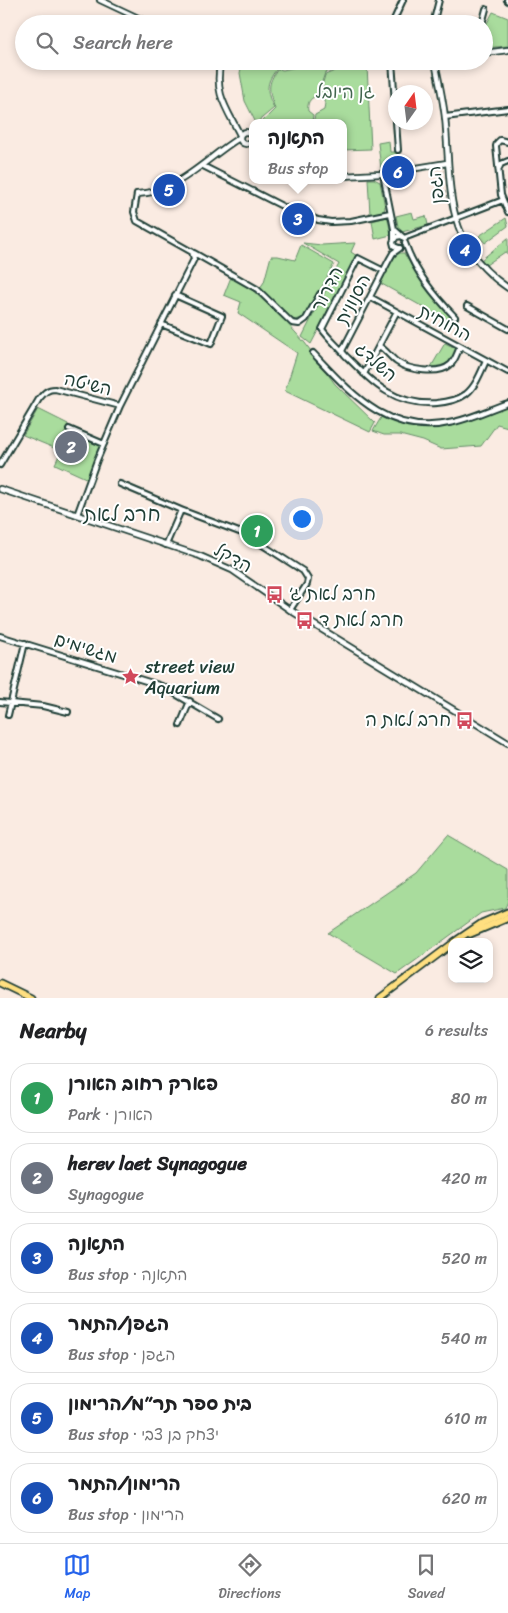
<!DOCTYPE html>
<html lang="en">
<head>
<meta charset="utf-8">
<style>
	body { margin:0; font-family:Sriracha,"Playpen Sans Hebrew",sans-serif; background:#f2f2f2; color:#202124 }
	.controls { position:absolute; right:15px; bottom:15px; display:grid; overflow:hidden; border-radius:10px; box-shadow:0 2px 8px #0003 }
	.controls button { width:45px; height:45px; display:grid; place-items:center; padding:0; border:0; border-bottom:1px solid #e0e0e0; background:#fff; color:#202124; font:25px sans-serif }
	.compass { position:absolute; left:388px; top:85px; width:45px; height:45px; border-radius:50%; background:#fff; box-shadow:0 2px 8px #0003; rotate:14deg }
	.you { position:absolute; left:301px; top:518px; width:18px; height:18px; margin:-12px; border:4px solid #fff; border-radius:50%; background:#1a73e8; box-shadow:0 0 0 8px #1a73e833 }
	.badge { display:grid; place-items:center; width:32px; height:32px; border-radius:50%; background:#2563eb; color:#fff; font-size:16px; font-weight:700 }
	.pin { position:absolute; translate:-50% -50%; border:2px solid #fff; box-shadow:0 1px 5px #0006 }
	.popup { position:absolute; left:249px; top:119px; width:98px; height:65px; box-sizing:border-box; display:grid; place-content:center; border-radius:10px; background:#fff; filter:drop-shadow(0 1px 4px #0005); font-size:16px; white-space:nowrap; color:#757577 }
	.popup b { font-size:19px; color:#202124 }
	.popup::after { content:''; position:absolute; left:50%; top:100%; margin-left:-10px; border:10px solid transparent; border-top-color:#fff }
	.list { margin:0; padding:0; list-style:none }
	h2 { display:flex; justify-content:space-between; align-items:center; height:65px; margin:0; padding:0 20px; font-size:21px }
	h2 small { font-size:16px; font-weight:400; color:#757577 }
	.list li { display:grid; grid-template-columns:32px 1fr auto; gap:15px; align-items:center; box-sizing:border-box; height:70px; margin:0 10px 10px; padding:0 10px; border:1px solid #e0e0e0; border-radius:20px }
	.list b { display:block; font-size:19px; white-space:nowrap }
	.list p { margin:0; font-size:16px; white-space:nowrap; color:#757577 }
	.list em { font-size:16px; font-style:normal; color:#757577 }
	.icon { flex:none; width:28px; height:28px; fill:none; stroke:currentColor; stroke-width:2; stroke-linecap:round; stroke-linejoin:round }
	.map { position:relative; flex:none; width:508px; height:998px; overflow:hidden }
	.search { position:absolute; background:#fff; box-shadow:0 2px 8px #0003; left:15px; right:15px; top:15px; height:55px; display:flex; align-items:center; gap:12px; box-sizing:border-box; padding:0 18px; border-radius:28px; color:#757577; font-size:19px }
	.sheet { height:545px; background:#fff }
	nav { display:flex; justify-content:space-around; align-items:center; box-sizing:border-box; height:70px; border-top:1px solid #e0e0e0; background:#fff; font-size:14px; color:#757577 }
	nav a { display:grid; justify-items:center; gap:2px }
	nav .on { color:#2563eb }
	.map>svg:first-child { display:block }
</style>
</head>
<body>
<div class="map">
<svg width="508" height="998" viewBox="0 0 508 998">
	<rect width="100%" height="100%" fill="#faebe2"/>
	<filter id="ink" filterUnits="userSpaceOnUse"><feTurbulence type="fractalNoise" baseFrequency=".02" numOctaves="2"/><feDisplacementMap in="SourceGraphic" scale="10" xChannelSelector="R" yChannelSelector="G"/><feConvolveMatrix kernelMatrix="1 2 1 2 8 2 1 2 1" color-interpolation-filters="sRGB"/></filter>
	<g filter="url(#ink)">
		<path fill="#a9dc9d" stroke="#648c68" d="M493,12L508,18V46L484,48V29Z
			M243,61H274L277,69C265,83 266,92 274,108L256,123L245,101L240,73Z
			M323,61L361,62H351L325,73L317,96C309,98 307,104 308,111L313,115L312,123H261L275,109C269,91 266,85 278,69L283,70Z
			M351,64L367,65L371,149L343,150V123H313L315,115L324,110L325,103L320,94L325,75Z
			M389,141L390,152H397L399,167L381,169L378,143Z
			M368,179H374L380,182L385,207L384,211L370,214Z
			M412,212L414,219L426,216L428,225L402,232L399,231L396,216Z
			M387,217L388,219L391,235L375,239L372,221Z
			M506,218L508,226L485,243L479,236Z
			M508,238V254L505,252L486,265L481,260Z
			M303,243L322,245L355,243L351,252L357,256L311,344L302,337L339,264Z
			M301,245L334,264L308,313L304,317L296,320L290,318L260,288L264,282L271,256H278L295,260Z
			M400,253H404L405,255L425,287L452,318L450,322L380,283L394,257Z
			M231,277L248,286L286,322L305,343L335,384L375,423L370,432L285,391L297,353L238,313L241,302L224,295Z
			M445,343L457,349C449,363 448,365 431,367Z
			M508,406V427L497,424L481,446L441,449L423,441L400,435H384L373,431L382,416C427,437 465,423 508,406Z
			M38,409L68,424L59,450L23,435Z
			M78,433L104,444L90,480L55,464L62,449L75,455L79,444L70,440Z
			M254,519L269,527L259,542L246,535Z
			M448,835L508,870V901L505,908L481,913L397,974L328,933L416,873Z"/>
		<g fill="none" stroke-linecap="round" stroke-linejoin="round">
			<defs>
				<path id="minor" d="M507,0L508,1
					M392,24L403,0
					M433,24L439,0
					M482,24L486,9
					M364,61L370,63L403,61
					M392,61L396,118
					M445,117L508,109
					M396,122L398,150
					M508,142L500,140L497,143L496,146L501,195L508,212
					M203,166L284,207L318,220L331,222L351,221L390,213
					M499,168L501,164L508,161
					M383,174L394,229V240
					M394,229L405,239
					M404,238L503,200
					M405,243C415,272 434,295 455,317
					M399,248L394,246L393,242L396,237L401,236
					M194,253L257,289L292,323L299,324L306,319L320,294
					M384,271L358,258L322,329C328,338 338,346 345,355C373,383 394,406 437,403C447,402 458,400 466,394C476,386 481,372 486,361
					M370,297L508,372
					M467,306L508,329
					M161,324L211,344L222,316L175,295
					M379,346C386,350 390,357 397,362C408,370 439,375 450,365C455,361 457,353 460,347
					M342,351L389,260L393,253L400,248
					M313,353C352,394 389,438 454,422C472,418 490,409 508,403
					M364,374L396,313
					M69,429L104,444
					M0,465L39,399C44,393 47,389 55,389L120,406
					M120,484L181,510L247,535L303,571L308,579L307,584L290,610
					M77,515L97,460L120,406L194,259L192,252L137,221L134,212L137,194
					M166,545L181,510
					M0,636L162,686L218,719
					M0,702L43,706L68,712
					M8,715L25,643
					M180,725L190,701"/>
				<path id="tertiary" d="M100,0L151,24
					M484,53L508,50
					M221,61C213,93 227,109 240,135
					M435,61C439,84 445,106 446,129C451,194 446,246 508,288
					M240 138a6 6 0 1 1 12 0a6 6 0 1 1-12 0Z
					M343,176L380,174L447,163
					M137,194C178,193 206,158 239,138
					M0,489L200,556L232,570L290,610L508,743"/>
				<path id="primary" d="M470,934L508,918
					M454,942L482,923L508,912
					M0,983L31,998
					M380,998L452,944"/>
			</defs>
			<use href="#minor" stroke="#1f3d34" stroke-width="8"/>
			<use href="#tertiary" stroke="#1f3d34" stroke-width="8"/>
			<use href="#primary" stroke="#1f3d34" stroke-width="9"/>
			<use href="#minor" stroke="#fff" stroke-width="4"/>
			<use href="#tertiary" stroke="#fff" stroke-width="4.5"/>
			<use href="#primary" stroke="#ffdf80" stroke-width="5.5"/>
		</g>
	</g>
	<defs>
		<symbol id="bus-bare" viewBox="-9 -9 18 18"><path d="M-5-6H5V4H4V6H2V4H-2V6H-4V4H-5ZM-3.5-4V0h7V-4ZM-3.5 1.2v1.5H-2V1.2ZM2 1.2v1.5H3.5V1.2Z" fill="#d1495b" stroke="#fff" stroke-width="2.5" paint-order="stroke"/></symbol>
		<symbol id="sight-bare" viewBox="-9 -9 18 18"><path d="M0-6L1.8-2.2L6-1.7L2.9 1.2L3.7 5.4L0 3.3L-3.7 5.4L-2.9 1.2L-6-1.7L-1.8-2.2Z" fill="#d1495b" stroke="#fff" stroke-width="2.5" paint-order="stroke"/></symbol>
	</defs>
	<g fill-rule="evenodd">
		<use href="#bus-bare" x="262" y="582" width="25" height="25"/>
		<use href="#bus-bare" x="292" y="608" width="25" height="25"/>
		<use href="#sight-bare" x="118" y="664" width="25" height="25"/>
		<use href="#bus-bare" x="452" y="708" width="25" height="25"/>
	</g>
	<g text-anchor="middle" dominant-baseline="central" stroke-width="4" stroke-linejoin="round" paint-order="stroke">
		<g font-size="18" fill="#42654e" stroke="#fff">
			<text x="345" y="92">גן היובל</text>
		</g>
		<g font-size="18" fill="#1f3d34" stroke="#fff">
			<text transform="translate(436 185) rotate(-96)">הגפן</text>
			<text transform="translate(327 289) rotate(-63)">הדרור</text>
			<text transform="translate(353 299) rotate(-62)">הסנונית</text>
			<text transform="translate(445 323) rotate(28)">החוחית</text>
			<text transform="translate(376 362) rotate(41)">השלדג</text>
			<text transform="translate(88 384) rotate(14)">השיטה</text>
			<text transform="translate(233 558) rotate(29)">הדקל</text>
			<text transform="translate(86 648) rotate(17)">מגשימים</text>
		</g>
		<g font-size="18" fill="#1f3d34" stroke="#fff" text-anchor="start">
			<text x="289" y="594">חרב לאת ג׳</text>
			<text x="319" y="620">חרב לאת ד</text>
			<text x="145" y="667">street view<tspan x="145" dy="21">Aquarium</tspan></text>
			<text x="451" y="720" text-anchor="end">חרב לאת ה</text>
		</g>
		<g font-size="20" fill="#1f3d34" stroke="#fff">
			<text x="122" y="514">חרב לאת</text>
		</g>
	</g>
</svg>
<div class="controls">
<button><svg class="icon" aria-label="layers" viewBox="0 0 24 24"><path d="M12 4l9 5-9 5-9-5zM3 14l9 5 9-5"/></svg></button>
</div>
<svg class="compass" viewBox="-18 -18 36 36"><path d="M0-13l5 13h-10z" fill="#e53935"/><path d="M0 13l5-13h-10z" fill="#757577"/></svg>
<div class="you"></div>
<div class="pin badge" style="left:257px;top:531px;background:#2e9e5b">1</div>
<div class="pin badge" style="left:71px;top:447px;background:#6b7280">2</div>
<div class="pin badge" style="left:298px;top:219px;background:#1a4fb4">3</div>
<div class="popup"><b>התאנה</b>Bus stop</div>
<div class="pin badge" style="left:465px;top:250px;background:#1a4fb4">4</div>
<div class="pin badge" style="left:169px;top:190px;background:#1a4fb4">5</div>
<div class="pin badge" style="left:398px;top:172px;background:#1a4fb4">6</div>
<div class="search"><svg class="icon" aria-label="search" viewBox="0 0 24 24"><circle cx="10" cy="10" r="6"/><path d="M15 15l6 6"/></svg>Search here</div>
</div>
<section class="sheet">
<h2>Nearby<small>6 results</small></h2>
<ul class="list">
<li><span class="badge" style="background:#2e9e5b">1</span><div><b>פארק רחוב האורן</b><p>Park · האורן</p></div><em>80 m</em></li>
<li><span class="badge" style="background:#6b7280">2</span><div><b>herev laet Synagogue</b><p>Synagogue</p></div><em>420 m</em></li>
<li><span class="badge" style="background:#1a4fb4">3</span><div><b>התאנה</b><p>Bus stop · התאנה</p></div><em>520 m</em></li>
<li><span class="badge" style="background:#1a4fb4">4</span><div><b>הגפן/התמר</b><p>Bus stop · הגפן</p></div><em>540 m</em></li>
<li><span class="badge" style="background:#1a4fb4">5</span><div><b>בית ספר תר״מ/הרימון</b><p>Bus stop · יצחק בן צבי</p></div><em>610 m</em></li>
<li><span class="badge" style="background:#1a4fb4">6</span><div><b>הרימון/התמר</b><p>Bus stop · הרימון</p></div><em>620 m</em></li>
</ul>
</section>
<nav>
<a class="on"><svg class="icon" aria-label="map" viewBox="0 0 24 24"><path d="M3 6l6-2 6 2 6-2v14l-6 2-6-2-6 2zM9 4v14M15 6v14"/></svg>Map</a>
<a><svg class="icon" aria-label="directions" viewBox="0 0 24 24"><path d="M12 3l9 9-9 9-9-9zM9 14v-3h6M13 9l2 2-2 2"/></svg>Directions</a>
<a><svg class="icon" aria-label="saved" viewBox="0 0 24 24"><path d="M7 4h10v16l-5-4-5 4z"/></svg>Saved</a>
</nav>
</body>
</html>
